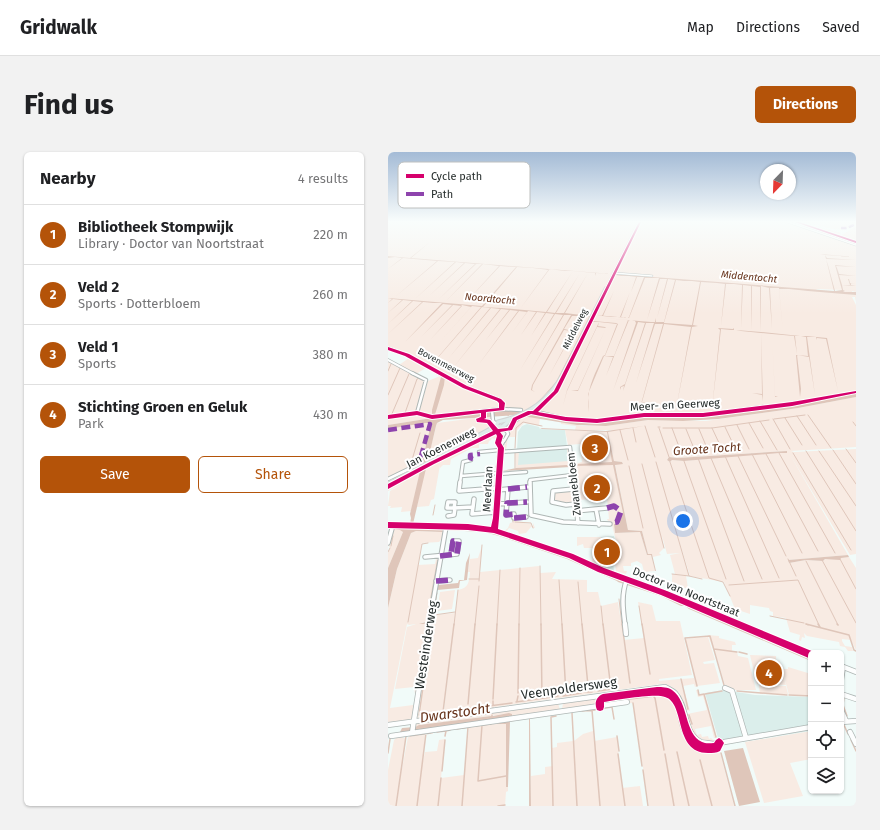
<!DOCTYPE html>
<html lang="en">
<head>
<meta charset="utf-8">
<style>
	body { margin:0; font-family:"Fira Sans",sans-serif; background:#f2f2f2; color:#202124 }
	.controls { position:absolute; right:12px; bottom:12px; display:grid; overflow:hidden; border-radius:6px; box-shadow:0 1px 3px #0004 }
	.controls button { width:36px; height:36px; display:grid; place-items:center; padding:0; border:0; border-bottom:1px solid #e0e0e0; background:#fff; color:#202124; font:20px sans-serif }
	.compass { position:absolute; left:372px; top:12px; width:36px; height:36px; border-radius:50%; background:#fff; box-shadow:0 1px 3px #0004; rotate:203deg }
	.you { position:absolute; left:295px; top:369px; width:14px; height:14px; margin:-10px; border:3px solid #fff; border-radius:50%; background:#1a73e8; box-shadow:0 0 0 6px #1a73e833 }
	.badge { display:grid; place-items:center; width:26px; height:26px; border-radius:50%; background:#b45309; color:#fff; font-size:13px; font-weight:700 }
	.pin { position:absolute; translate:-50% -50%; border:2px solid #fff; box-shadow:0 1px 4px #0006 }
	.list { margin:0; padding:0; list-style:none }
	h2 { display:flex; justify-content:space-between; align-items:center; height:52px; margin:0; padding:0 16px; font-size:17px }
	h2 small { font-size:13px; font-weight:400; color:#757577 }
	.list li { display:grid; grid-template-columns:26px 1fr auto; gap:12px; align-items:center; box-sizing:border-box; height:60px; padding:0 16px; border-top:1px solid #e0e0e0 }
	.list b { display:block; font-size:15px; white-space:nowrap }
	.list p { margin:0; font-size:13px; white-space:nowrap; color:#757577 }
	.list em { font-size:13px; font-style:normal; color:#757577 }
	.actions { display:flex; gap:8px; padding:12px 16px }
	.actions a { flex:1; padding:9px 0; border:1px solid #b45309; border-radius:6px; text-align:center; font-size:14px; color:#b45309 }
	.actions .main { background:#b45309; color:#fff }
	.icon { flex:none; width:22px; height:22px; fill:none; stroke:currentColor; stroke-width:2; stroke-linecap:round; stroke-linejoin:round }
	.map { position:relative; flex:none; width:468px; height:654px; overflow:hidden; border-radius:6px }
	header { display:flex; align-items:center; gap:24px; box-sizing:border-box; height:56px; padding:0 20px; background:#fff; border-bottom:1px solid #e0e0e0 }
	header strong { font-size:19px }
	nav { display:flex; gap:22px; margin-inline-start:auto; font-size:14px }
	.intro { display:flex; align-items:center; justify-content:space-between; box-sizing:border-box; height:96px; padding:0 24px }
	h1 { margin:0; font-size:28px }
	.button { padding:10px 18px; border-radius:6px; background:#b45309; color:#fff; font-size:14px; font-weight:700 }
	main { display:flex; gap:24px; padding:0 24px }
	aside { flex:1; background:#fff; border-radius:6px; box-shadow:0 1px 3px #0004 }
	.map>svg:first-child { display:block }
</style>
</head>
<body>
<header>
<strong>Gridwalk</strong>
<nav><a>Map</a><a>Directions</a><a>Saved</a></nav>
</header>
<div class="intro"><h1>Find us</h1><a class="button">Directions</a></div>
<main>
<aside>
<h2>Nearby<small>4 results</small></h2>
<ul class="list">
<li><span class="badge">1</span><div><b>Bibliotheek Stompwijk</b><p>Library · Doctor van Noortstraat</p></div><em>220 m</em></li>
<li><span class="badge">2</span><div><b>Veld 2</b><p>Sports · Dotterbloem</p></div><em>260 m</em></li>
<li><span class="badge">3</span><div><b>Veld 1</b><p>Sports</p></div><em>380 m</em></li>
<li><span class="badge">4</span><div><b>Stichting Groen en Geluk</b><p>Park</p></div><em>430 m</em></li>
</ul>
<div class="actions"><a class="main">Save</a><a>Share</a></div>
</aside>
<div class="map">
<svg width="468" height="654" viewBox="0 0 468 654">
	<rect width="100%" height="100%" fill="#f1fbf9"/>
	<path fill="#dbeeeb" d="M139,272L151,275L152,277L177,278L181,311L128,315L130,280L134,274Z
		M226,384L227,390L224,395L226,420L215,416L213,385Z
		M336,538L367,543L423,545V579L332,593L317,541Z"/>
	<path fill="#f8ebe3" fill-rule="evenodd" d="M0,70H410L426,75L412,70H468V73C448,83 437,73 417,71L453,81L451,82L433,77L452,84L468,74V140L464,139V141L456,140L455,138L429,137L428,138L468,143V150L467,145H464L468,153V240L405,253L316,264H257L218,270L197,269L120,258L46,266L57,224L19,203L0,196Z
		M21,206L38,216L28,222L11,213Z
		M0,209L36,228L28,260L0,265Z
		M52,224L53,226L44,264L31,260L40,229Z
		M468,245V295L403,299L406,300L468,297V402L462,403L401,301L460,403L400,408L401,411L418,408L435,409L437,407L461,405L468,416V498L463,488L454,487V489L457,494L464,495L465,499H460L457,495L452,494L451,490L419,484L416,481L417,486L414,485L413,489L411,488L412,483L402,480L398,466L385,464V460L382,459L381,456L362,453V462L347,457L336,430L302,424L290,385L301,423L300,424L287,422L282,403L292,401L279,402L274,384L276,396L271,401L273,403L265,405L264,402H260L254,379L240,378L227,312H235L234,310L226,309L220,280L227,278H187L188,274L173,272V270L194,274H218L260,268L318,269L410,256ZM399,299L296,309L284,308L282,310L279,308L281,305L290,306Z
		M30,262L44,266L0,273V266Z
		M103,264V268L107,272L106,275L83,285L39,310L49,271L95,265L94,266L96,265Z
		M135,264L152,266L151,273L153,274L136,271L129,278V286L128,276L127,285H120L118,298H116L115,297L126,271Z
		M37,271H43V272L34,313L0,330V328L27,313L0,327V277Z
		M113,278L116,284L112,291L111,288L114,283L110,280L112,284L110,288L104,286L103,288L101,289L100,292H91V296H84L63,307L62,313H55L52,316V313L46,347L43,348L41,354L29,355L37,315L107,281L109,282L108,280Z
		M177,278L219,280L235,361L231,365L232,372H226L227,381L252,380L259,403H263L267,419L256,420L254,412L249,409L243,411V414H235L236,419H239L238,422L228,419L225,395L228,389L224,373L222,372L225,371L220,369L219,367H221L219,346L191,348L186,315L193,312L186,313V312L194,310L192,292L180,293Z
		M172,296H180L182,314L128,316L127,300L131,299L130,313L180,309L179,296L172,297Z
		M33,317L23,359L13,360L14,355L2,356L3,354H0L2,339L17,331L0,339V335Z
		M184,338L185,351L166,350L165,346H167L166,341Z
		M123,364H125L126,369L145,371L147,376H145V371H143L126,370L143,372L144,375H143L138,381L131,382L130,379L121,376L118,380H115L120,376L122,371L125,370Z
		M4,376L14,378L15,380L0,416V401L2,396L0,393Z
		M56,378L55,385L51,390L34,391L30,413L47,412L48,407L51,408L31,538L27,542L26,535L7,537L19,475L28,472L21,473L19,472L2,556L25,553L26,563L22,568L0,570V456L9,417L23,381L28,379L53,380ZM49,408H50L28,541L38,472L33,471L38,470Z
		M189,385H213L212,402H210V409L213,410V415L203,412L206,400L204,396H196L195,392L189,394Z
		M94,394L91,428L92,420L151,414L152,421L168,420L164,427L199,428V440H210L213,454L230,450L242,531L236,488L256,486L250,450L264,453L268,469H292L304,523L271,527V529L292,527L300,558L293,527L306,526L309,534L307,535L306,532L295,534L302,559L298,558C295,544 289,533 273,532L29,566L43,467L48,441L45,465L47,463L67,461L55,559L31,562L44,467L30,564L124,551L56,559L70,438C81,436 81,430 82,420H80L82,407L90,406Z
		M284,422L298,424L300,436H291L290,433H284Z
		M67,438L64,457L49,459L52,440Z
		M320,483L331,484V486L347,490L348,493H344V499L325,497Z
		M320,485L327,508L315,510L316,512L326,511L332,531L309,534L297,487Z
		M328,497L349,500L350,504L360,506L368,538H346L337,533L327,499Z
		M362,503L388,504V509L392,510L398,533L369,532Z
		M400,515L423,522V543H401L394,517H400Z
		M371,533L398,534L400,542H372Z
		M269,537C302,535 289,571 305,587C314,597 322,591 329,594C323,596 317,596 311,593C294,584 298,564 291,549C288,543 282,540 276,538L214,545L211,548V554L175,559L174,558L175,550Z
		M308,538H309L311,543H316L328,586H326L323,574L307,577L309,583L313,582L314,585L320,584L321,587L323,586L327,590C311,590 299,577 299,562L319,558L315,544L310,545Z
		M270,539C304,538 283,591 317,597C321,598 327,598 330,596C331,595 332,593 334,592L337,594L332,595V598H317L322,602L332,601L346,654H261L245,551L213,553L212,551L214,547ZM273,540L288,550C296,567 292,587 312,597C308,595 301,593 298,589C287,577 294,553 278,544L214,550Z
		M170,551L172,558L27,579L26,578L29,579L117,562L31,573L27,575L29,571Z
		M126,568L127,569L107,572H118V635H120V639L118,640L117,654H0V618L6,588L9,585L45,580V582H44L43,580L14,585L18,587L13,622L20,585L37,583L34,614L37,600L49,599L51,588L57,587L53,626L76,623L81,576L83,575L68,577V575Z
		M205,579L206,589L229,585L234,636L252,634L255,654H143V624L157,622V615L165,614L164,596L169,595V591L185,589L187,620L186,589L195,582Z
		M423,579V607L402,611L415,644L376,651L357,590Z"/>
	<path fill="#dfc6ba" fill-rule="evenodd" d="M42,90L23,106L224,122L208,121L207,124V121L185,119L159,160L167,161L192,121L168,161H176L200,121L177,161L185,162L202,132L185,162L202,164L222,124L168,232L149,251L168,230L201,165L193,164L187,175L193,164H184L176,177L185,179L187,177L161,224L185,179L176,178L145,233L144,238L147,240L143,238L144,233L141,234L138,238L133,239L138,238L141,234L144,233L183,163H176L142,220L175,163L167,162L132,218L166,162L158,161L143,184L157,161L149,160L133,183L148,160L140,159L123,182L139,160L131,159L91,212L130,159L122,158L97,189L121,158L113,157L64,217L112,157L103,156L60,207L102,156L94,155L47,209L49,206L46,205H50L93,155L84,154L51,191L83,155L74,153L42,188L74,154L65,153L33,185L64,153L55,152L17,190L54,151H45L16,179L45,151L35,150L0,182L34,150L25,149L0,172L24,149L15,148L0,161L14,148L5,147L0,151L4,147L0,146L94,154L128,115L112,114L80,148L111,114L103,113L87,129L103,113L95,112L58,149L94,112H88L51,147L87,112L77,111L41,144L76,111L68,110L27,147L67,110L50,109L7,145L49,109L15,106L0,117L14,106L7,105L0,111L7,105L0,106V104L22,106ZM129,115L145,116L113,156L95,155ZM145,116L153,117L125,153L153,117L161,118L132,157L161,117L177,119L150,158L177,119H185L158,160L113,156Z
		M432,102L468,105L437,103L439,106L468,108L438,107L439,110L468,112L439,110L440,113H446H440L447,139L454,138L447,113L468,115L448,114L449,116L468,117L449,116L450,119L468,120L450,119L451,122L468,124L451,123L454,133H462L460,127H468H461L462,131L468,132L463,131V133L468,134L454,133L455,138L457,139L455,140H468V143L420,139L426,168L420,139L411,138L418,184L439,186L450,239L438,187L429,186V188L428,185H419L427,243L421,205L409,203L413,237L412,245L408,203L420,204L418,185L413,184H418L411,138L401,137L406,181L401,137H391L395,180L391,136H382L384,177L381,136L373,134V180L412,184H407L409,202L406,184L395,183L400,245H391H400L395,183L384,182L387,244L390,245H387L384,182L373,181L375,249L374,243L364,241L374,242L373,181L363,180L362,256L363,180L353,179L350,238L353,179L348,178L373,180L372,135L364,134L363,178V134L355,133L353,176H346V178H343L341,201L343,178L333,177L324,257L332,178L330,176L345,177L346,176H353L354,133L346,132L343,174L346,132H338L333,174L337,132L329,131L323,174L329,131L313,130L305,173L310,174L304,175L288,257L303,175L294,174L281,238L294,174L285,173L278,199L285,173L276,172L254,250L258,251L254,252L250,263L275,172H267L248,231L266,171H258L235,239L236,234L233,235L232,238V235L237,232L257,171L250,170L225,239L248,171L247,169L241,168L218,224L219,226L213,240L219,226L218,224L225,205L216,204L200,242L201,260C197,239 206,224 215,204L217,203L229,172L211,170L210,174L217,175L218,176L190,239L183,238H190L218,176L209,175L179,239L175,254L179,238L211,170H204L166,247L161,252L166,247L205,167V169L228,171L230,172L217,204H226L240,168L204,165L263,170H267L268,166V170H276L287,128L280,127L269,166L279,127H272L259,168L271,126H264L250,167L264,126H257L241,166L207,163L220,138L208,163L214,164L226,139L215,164L223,165L233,142L223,165H232L242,140L233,165L240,166L241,165L256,125H249L243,140L248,125L241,124L237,134L241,124H233L227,137L233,124L228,123L220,137L227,123L226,122L446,139L437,103ZM288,128L296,129L288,161L296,129H304L295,171L304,129L312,130L304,173L276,171Z
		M0,196L19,203L57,224L56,233L46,266L120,258L197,269L218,270L257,264H316L405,253L468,240V245L410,256L330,267L295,269L260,268L218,274L189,273L128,263L55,268L49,271L48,274L25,372L57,377H92L111,381L169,400L423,505V509L301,457L297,454H293L273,444L230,430L229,429L179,407L111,384L96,380L56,378L54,380L28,379L23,381L9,417L0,456V416L15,380L12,378L0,376V374L22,372L23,366L22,362L43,272V271H37L0,277V273L44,266V258L53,225L16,203L0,198Z
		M256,274L220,280L226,309L234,310L235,312L227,313L240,378L254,379L260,402H264L268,419H267L263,403H259L252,380L227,381L226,372H232L231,363L235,361L225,313L186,314L190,312L224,310L219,280L154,277L152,276L218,279L256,274L267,275Z
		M399,299V301H391L296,309L284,308L282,310L279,308L281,305L290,306Z
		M179,313L182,315L114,319L128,316Z
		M82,401L79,428L72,429L71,436L49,438L50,433L70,431L71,428H76L78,411Z
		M460,403L461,405L453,406L452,408L437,407L435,409L418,408L401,411L400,408Z
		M49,408H50L28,541L38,472H31L38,470Z
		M273,540C299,542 284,583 312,597V599C282,584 296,554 278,544H267V547L265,545L215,551L214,550Z
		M121,561L124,562V565L29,579L26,577L20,580H12L14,576L27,575L31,573L103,564L104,562L105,564Z
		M141,567H142L143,654H141Z
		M122,569L120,635H118V572H107Z
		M355,596L372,650L351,654L336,599Z"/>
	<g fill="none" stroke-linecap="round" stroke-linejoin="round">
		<path stroke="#dfc6ba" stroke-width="1" d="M0,219L3,212
			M0,243L12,216
			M17,261L29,227L31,226
			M420,263L443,296
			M3,264L21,222
			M409,264L428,293
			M397,266L414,293
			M385,267L402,297
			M386,267L417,263
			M372,269L389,298
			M465,270L468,274
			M361,271L375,296
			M349,273L361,297
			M257,274L267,305
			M270,275H272
			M337,275L349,300
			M245,276L248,290
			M271,276L281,305
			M275,276H324L381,268
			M284,276L293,300
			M324,276L332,293
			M298,277L307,299
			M311,277L319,296
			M232,278L240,308
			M127,296L128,276L135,270L154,274
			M458,297L468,311
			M445,298L468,332
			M418,299L468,379
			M431,299L468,354
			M127,300V316
			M391,301L447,401
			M405,301L463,398
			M364,302L414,401
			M378,302L430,399
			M109,304V309
			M337,304L391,426
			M350,304L398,404
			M310,306L356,429
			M323,306L374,427
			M24,308L32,281
			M296,309L338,427
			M114,310L115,302
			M268,310L301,424L314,427
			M282,310L321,426L335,430L342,444
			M254,312L276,396
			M241,314L255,376
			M108,315L109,311
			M107,334L108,323
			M45,363L47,353
			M121,364L124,365L125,370
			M127,370L143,371L145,376
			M3,394L5,384
			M0,400L2,396
			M400,407L408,424
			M452,407L468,437
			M434,408L468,471
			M418,409L450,473
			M152,414L153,473
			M284,422L301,424
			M81,427H91
			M171,428L174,473
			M91,429L94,393
			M190,430L194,473
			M341,433L410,428L431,473
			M231,447L234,473
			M213,454L215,473
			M251,454L254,473
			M46,463L67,460
			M382,464L416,471
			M45,465L49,441
			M20,470L34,392L40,391
			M418,472L420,473
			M43,473L44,468
			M66,473L70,438
			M87,473L91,434
			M109,473L112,418
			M131,473L132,416"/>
		<path stroke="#dfc6ba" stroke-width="1.5" d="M44,472L31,563L124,551
			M153,472L154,546
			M174,472L178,543
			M194,472L200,534
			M234,472L242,531
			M254,472L262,522
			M418,472L461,483L466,498L468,499
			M430,472L432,475
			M449,472L450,473
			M326,497L349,500
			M351,500L359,502
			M293,527L300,557
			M309,534L297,486L322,484L336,533
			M310,538L311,543L316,542L328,585
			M210,539L223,537L215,472
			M349,539L399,543
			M197,540H204
			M130,541L131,472
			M317,542L334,539
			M401,543L423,544
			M175,544L193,541
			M456,545L455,553L459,564
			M267,546L276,598
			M105,547L109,472
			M105,549V555
			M129,549L130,544
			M128,550L170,544
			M245,551L254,614
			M80,552L87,472
			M211,557L224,555L226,567
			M204,558L212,654
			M194,559L207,558
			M55,560L66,472
			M184,561L189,654
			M301,563L304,572
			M94,573L90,629L118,624
			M456,573L460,582
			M87,574L103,572
			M69,577L82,575
			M58,579L62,578
			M49,580L58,579L57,584
			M22,584L43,581
			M229,584L231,599
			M463,588L468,599
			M289,600L301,654
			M0,601L2,587
			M333,601L347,654
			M230,602L237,654
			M277,602L286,654
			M312,608L324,654
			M255,618L260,654
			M54,619L57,588
			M8,654L18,584
			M29,654L38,581
			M50,654L53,626
			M74,654L80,575
			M110,654L117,653
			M165,654L163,565L168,564"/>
		<defs>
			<path id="minor-far4" d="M400,70L468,93
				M225,121L264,124"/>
			<path id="minor-far3" d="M0,196L19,203L53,222
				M0,208L26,222"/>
			<path id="minor-far2" d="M24,221L38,228L29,261
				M51,221L77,235L112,248L114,251V257
				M104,258L105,269L108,272
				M139,261L144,259L178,267L214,269L256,263H315L375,255
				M0,265L29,261L44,265L113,257L133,258
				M117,278L134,263
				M116,289L120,282L118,276
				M91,300L112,298
				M112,300L182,295L186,331
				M111,322L138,320
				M73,324L111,321
				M0,327L31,312
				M72,331L75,310L83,308
				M110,331L113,294L116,288
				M142,331V328L185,323"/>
			<path id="minor-far1" d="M72,330L71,339L110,336
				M142,330L143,363L175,370L222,372
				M186,330L190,371
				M120,337L118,363L126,362V366L138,365
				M186,337L165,339L164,350L178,353L188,352
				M110,338L139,335
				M60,350H67L66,356H59Z
				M109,352L139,350
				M85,355L86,347
				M66,356L85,355L84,362L108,360
				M208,357L219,356
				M188,359L208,357L211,373
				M60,364L66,363L67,356
				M0,373L80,375L106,378L183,404L213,418L276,441L351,473
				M106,378L110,330
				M0,391L5,373
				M37,405L69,402L71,389H65L63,402
				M48,429L62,428
				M41,473L58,375
				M237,473C235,457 233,442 239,427"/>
			<path id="minor" d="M237,472L238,482
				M349,472L423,503
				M453,514L468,520
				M453,528L455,515
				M337,536L344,539L358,586
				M453,542L468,547
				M453,558L458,569
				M453,570L468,569
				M0,573L277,535C281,537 285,539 287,541C300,555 295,582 313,590C316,591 321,591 325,592L423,575
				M462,580L468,592
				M24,581L41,472
				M3,584L239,550"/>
			<path id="major-far3" d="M218,137L251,70"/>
			<path id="major-far2" d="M175,222L218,136"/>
			<path id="major-far1" d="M108,274L114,275L121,269
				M64,298L108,274L110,270C141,263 161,249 176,221
				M3,331L66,297"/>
			<path id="major" d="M0,333L5,330"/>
		</defs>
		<use href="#minor-far4" stroke="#afb7b5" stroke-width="2.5"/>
		<use href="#minor-far3" stroke="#afb7b5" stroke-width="3.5"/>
		<use href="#minor-far2" stroke="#afb7b5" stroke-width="4.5"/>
		<use href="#minor-far1" stroke="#afb7b5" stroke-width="5.5"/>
		<use href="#minor" stroke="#afb7b5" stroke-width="6"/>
		<use href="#major-far3" stroke="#d3d7d6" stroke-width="3"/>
		<use href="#major-far2" stroke="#d3d7d6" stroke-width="4"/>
		<use href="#major-far1" stroke="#d3d7d6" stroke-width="5"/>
		<use href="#major" stroke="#d3d7d6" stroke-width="6"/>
		<use href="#minor-far4" stroke="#fdfefe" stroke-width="1.5"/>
		<use href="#minor-far3" stroke="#fdfefe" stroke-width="2"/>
		<use href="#minor-far2" stroke="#fdfefe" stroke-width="2.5"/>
		<use href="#minor-far1" stroke="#fdfefe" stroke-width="3.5"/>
		<use href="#minor" stroke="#fdfefe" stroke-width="4.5"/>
		<use href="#major-far3" stroke="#dfedeb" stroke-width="2"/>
		<use href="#major-far2" stroke="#dfedeb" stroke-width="2.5"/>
		<use href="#major-far1" stroke="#dfedeb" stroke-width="3"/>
		<use href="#major" stroke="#dfedeb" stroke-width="4"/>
		<path stroke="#8e44ad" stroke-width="2.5" stroke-dasharray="5.5 2.5" stroke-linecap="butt" d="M453,76H459L468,72"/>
		<path stroke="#8e44ad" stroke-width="4.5" stroke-dasharray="9 4.5" stroke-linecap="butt" d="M0,278L42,272L31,311
			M85,307L82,306V303L92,302"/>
		<path stroke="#8e44ad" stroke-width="5.5" stroke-dasharray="12 5.5" stroke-linecap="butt" d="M120,337L139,335
			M219,356L226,354L233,359L229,370L222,371
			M138,365L126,366V362L118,363L119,351L139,350
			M52,404L69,402L71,389H65L63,402
			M48,429L62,428"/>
		<defs>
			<path id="cycleway" d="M251,70H253L170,240L150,260L178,265L209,267L256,261H315L404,250L468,239V241L404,254L315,265H256L209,271L178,269L143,262L129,268L124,278L112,280L115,284L113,291L116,296L111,366L110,377L185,402L216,416L279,439L426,500V501H423V507L273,443L210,420L181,406L106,381L80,378L0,376V370L80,372L103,375L105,366L110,296L107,291L109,284L108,282L46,312L0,337V332L42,310L105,279L99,271L89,270L88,267L93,265V261L44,267L29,263L0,267V263L29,259L44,263L111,256V251L109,249L75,236L17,204L0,198V195L21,202L79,234L113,247L117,251L116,258L98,260V266L96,267L102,268L110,277L120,276L125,266L140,259H145L166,239Z
				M407,70H411L468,89V91Z
				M269,535C274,535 280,535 284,538C301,550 296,582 314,590C318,592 322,591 326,591L328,588L331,586L334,588L336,591L332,599C328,601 325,601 320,601C285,601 298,551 277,545C267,541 229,548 216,550V555L215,558L212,559L209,558C206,551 208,545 215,542Z"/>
		</defs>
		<use href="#cycleway" stroke="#fff" stroke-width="2"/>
		<use href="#cycleway" fill="#d6006c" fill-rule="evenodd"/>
	</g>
	<linearGradient id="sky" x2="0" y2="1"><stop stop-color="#a4bbd6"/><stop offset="0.43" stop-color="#f9fdfc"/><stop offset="1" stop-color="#f9fdfc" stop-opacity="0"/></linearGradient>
	<rect width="468" height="162" fill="url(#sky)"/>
	<g text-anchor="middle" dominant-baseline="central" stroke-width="4" stroke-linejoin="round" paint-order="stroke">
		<g font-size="9" fill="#252c2b" stroke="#fff">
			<text transform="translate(187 177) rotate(-63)">Middelweg</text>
			<text transform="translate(58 213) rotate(28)">Bovenmeerweg</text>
		</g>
		<g font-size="10" font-style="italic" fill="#66321a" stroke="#fff">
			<text transform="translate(361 125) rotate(5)">Middentocht</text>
			<text transform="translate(102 147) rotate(5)">Noordtocht</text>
		</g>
		<g font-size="11" fill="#252c2b" stroke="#fff">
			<text transform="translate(287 253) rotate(-3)">Meer- en Geerweg</text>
			<text transform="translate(53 296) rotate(-27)">Jan Koenenweg</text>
			<text transform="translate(186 332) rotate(-96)">Zwanebloem</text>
			<text transform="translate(100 337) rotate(-87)">Meerlaan</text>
			<text transform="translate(298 440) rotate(22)">Doctor van Noortstraat</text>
		</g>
		<g font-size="12" font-style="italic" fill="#66321a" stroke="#fff">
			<text transform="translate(319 297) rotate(-4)">Groote Tocht</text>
		</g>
		<g font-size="13" fill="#252c2b" stroke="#fff">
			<text transform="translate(38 493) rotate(-81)">Westeinderweg</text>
			<text transform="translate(181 536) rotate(-8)">Veenpoldersweg</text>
		</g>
		<g font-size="14" font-style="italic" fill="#66321a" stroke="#fff">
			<text transform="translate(67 561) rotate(-8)">Dwarstocht</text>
		</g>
	</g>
	<rect x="10" y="10" width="132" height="46" rx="6" fill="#fff" stroke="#bec0bf" stroke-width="1"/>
	<rect x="18" y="22" width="18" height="4" fill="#d6006c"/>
	<rect x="18" y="40" width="18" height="4" fill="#8e44ad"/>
	<g font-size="11" fill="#252c2b">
		<text x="43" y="28">Cycle path</text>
		<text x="43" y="46">Path</text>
	</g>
</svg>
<div class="controls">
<button>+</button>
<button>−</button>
<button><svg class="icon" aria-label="locate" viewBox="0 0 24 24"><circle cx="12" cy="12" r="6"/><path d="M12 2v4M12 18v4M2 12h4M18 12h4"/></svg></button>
<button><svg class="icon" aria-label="layers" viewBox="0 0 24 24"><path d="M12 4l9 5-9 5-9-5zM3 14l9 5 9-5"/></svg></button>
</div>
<svg class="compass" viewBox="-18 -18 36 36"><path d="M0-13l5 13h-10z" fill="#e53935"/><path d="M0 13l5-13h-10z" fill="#757577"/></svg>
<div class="you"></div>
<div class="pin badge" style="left:219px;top:400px">1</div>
<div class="pin badge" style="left:209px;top:336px">2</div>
<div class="pin badge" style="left:207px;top:296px">3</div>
<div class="pin badge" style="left:381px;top:521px">4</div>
</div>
</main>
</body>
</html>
